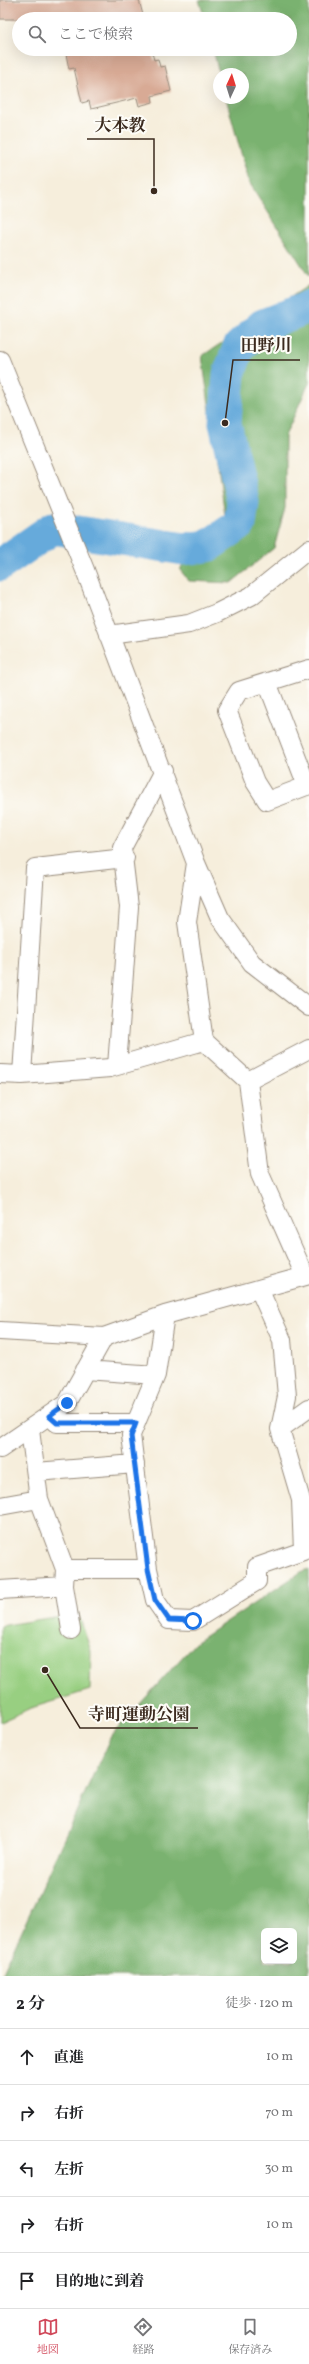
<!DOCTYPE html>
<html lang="ja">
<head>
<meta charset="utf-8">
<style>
	body { margin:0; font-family:Vollkorn,"Noto Serif JP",serif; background:#f6f6f6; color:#202124 }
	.controls { position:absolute; right:12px; bottom:12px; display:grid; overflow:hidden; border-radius:6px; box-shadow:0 4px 16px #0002 }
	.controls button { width:36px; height:36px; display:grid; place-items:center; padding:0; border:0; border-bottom:1px solid #e0e0e0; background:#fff; color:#202124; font:20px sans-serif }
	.compass { position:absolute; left:213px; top:68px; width:36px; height:36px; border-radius:50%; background:#fff; box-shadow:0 4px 16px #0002; rotate:4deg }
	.stop { position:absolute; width:12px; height:12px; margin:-9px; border:3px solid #1a73e8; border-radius:50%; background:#fff }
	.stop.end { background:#1a73e8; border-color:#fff; box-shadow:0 1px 4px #0008 }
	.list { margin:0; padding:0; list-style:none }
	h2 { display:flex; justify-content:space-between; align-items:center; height:52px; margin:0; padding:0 16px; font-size:17px }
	h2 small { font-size:13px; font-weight:400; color:#757577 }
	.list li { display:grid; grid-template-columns:26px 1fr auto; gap:12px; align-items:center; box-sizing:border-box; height:56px; padding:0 16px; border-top:1px solid #e0e0e0 }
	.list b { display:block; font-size:15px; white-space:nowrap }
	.list em { font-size:13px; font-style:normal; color:#757577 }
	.icon { flex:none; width:22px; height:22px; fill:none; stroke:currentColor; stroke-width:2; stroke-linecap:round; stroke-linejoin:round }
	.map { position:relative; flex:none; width:309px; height:1976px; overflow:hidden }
	.search { position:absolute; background:#fff; box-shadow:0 4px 16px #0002; left:12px; right:12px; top:12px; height:44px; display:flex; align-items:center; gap:10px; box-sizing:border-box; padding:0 14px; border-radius:22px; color:#757577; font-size:15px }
	.sheet { height:332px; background:#fff }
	nav { display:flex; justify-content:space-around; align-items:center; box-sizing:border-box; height:56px; border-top:1px solid #e0e0e0; background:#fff; font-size:11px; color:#757577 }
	nav a { display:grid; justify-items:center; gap:2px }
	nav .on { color:#d1495b }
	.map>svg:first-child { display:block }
</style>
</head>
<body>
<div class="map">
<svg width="309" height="1976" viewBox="0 0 309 1976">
	<rect width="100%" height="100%" fill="#fdfcf7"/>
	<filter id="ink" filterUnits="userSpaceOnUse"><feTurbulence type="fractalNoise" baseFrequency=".025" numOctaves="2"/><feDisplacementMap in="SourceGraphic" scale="8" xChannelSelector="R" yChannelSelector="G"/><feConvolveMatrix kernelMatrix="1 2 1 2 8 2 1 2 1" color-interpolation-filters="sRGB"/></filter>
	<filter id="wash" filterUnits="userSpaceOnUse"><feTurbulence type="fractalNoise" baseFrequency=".012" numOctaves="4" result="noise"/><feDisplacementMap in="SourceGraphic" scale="16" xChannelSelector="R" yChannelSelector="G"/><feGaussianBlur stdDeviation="0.9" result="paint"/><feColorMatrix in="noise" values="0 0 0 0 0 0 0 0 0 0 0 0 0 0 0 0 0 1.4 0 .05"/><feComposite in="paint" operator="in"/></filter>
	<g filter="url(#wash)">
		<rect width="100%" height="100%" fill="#f6eedc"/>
		<path fill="#98cf81" stroke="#6a7c50" d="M78,1613L91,1651L90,1690L31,1708L0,1722V1626Z"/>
		<path fill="#7ab26f" stroke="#5a6e46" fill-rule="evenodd" d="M199,0H309V277L249,182L226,98H243V74H219L213,49H290V19H205Z
			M309,285V383L285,436V508L274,548L231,583L189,581L180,570L186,558L225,549V515L202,356Z
			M309,1569V1976H1L111,1736L196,1642L301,1572ZM264,1931H294V1961H264Z"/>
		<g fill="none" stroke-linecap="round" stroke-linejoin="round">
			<path stroke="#66aadb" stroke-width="33" d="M0,565L53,528L184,549L208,546L240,524L243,502L225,423L229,374L239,347L263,325L309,307"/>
		</g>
		<g id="blocks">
			<path fill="#d8aa95" d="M0,0H139L144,19H0Z
				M65,49H151L154,60L158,59L160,67L165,66L171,91L152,96L153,102L139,106L137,98L91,109L89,101L82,103L74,68L69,69Z"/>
		</g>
	</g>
	<g filter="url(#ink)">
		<use href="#blocks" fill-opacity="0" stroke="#988c7d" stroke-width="1"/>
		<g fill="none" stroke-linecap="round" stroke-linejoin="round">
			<defs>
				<path id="minor" d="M0,360L85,570L196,863L220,918L252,963L309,1007
					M109,635L189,624L217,613L251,596L309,549
					M309,669L239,691L227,710L255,782L267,801L309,785
					M267,682L307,786
					M196,863L187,922L204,1041L248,1081L260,1174L305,1276
					M117,1066L129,907L122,848L163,771
					M0,1074L22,1075L110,1068L204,1041
					M22,1075L35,868L125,858
					M248,1081L309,1049
					M259,1289L282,1340L287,1396L280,1429L309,1408
					M0,1331L104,1337L165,1315L309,1275
					M85,1370L156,1375
					M49,1416L57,1423H136
					M0,1449L67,1403L104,1337
					M36,1472L135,1464
					M0,1506L39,1499L30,1430
					M65,1569H148L131,1435L156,1375L165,1315
					M148,1569L155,1600L169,1620L193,1621L257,1581V1567L303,1551L301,1500L280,1429
					M64,1586L71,1630
					M0,1590L64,1586L65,1569L39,1499"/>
			</defs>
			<use href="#minor" stroke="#988c7d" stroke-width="20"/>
			<use href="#minor" stroke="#fff" stroke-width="18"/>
		</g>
	</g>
	<g fill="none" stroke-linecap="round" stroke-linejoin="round" filter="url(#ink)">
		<path stroke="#1a73e8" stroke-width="5" d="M67,1403L49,1416L57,1423H136L131,1436L148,1569L155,1600L169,1620L193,1621"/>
	</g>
	<path fill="none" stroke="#3b2a1e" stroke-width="1.5" d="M154 191L154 139H87M225 423L233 360H300M45 1670L80 1728H198"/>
	<g fill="#3b2a1e" stroke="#fdfcf7" stroke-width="1.5">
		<circle cx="154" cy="191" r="4"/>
		<circle cx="225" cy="423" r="4"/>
		<circle cx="45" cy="1670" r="4"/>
	</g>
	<g font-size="17" text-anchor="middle" font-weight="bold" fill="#3b2a1e" stroke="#fdfcf7" stroke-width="4" stroke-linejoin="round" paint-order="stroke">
		<text x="120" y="131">大本教</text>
		<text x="266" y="351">田野川</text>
		<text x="139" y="1720">寺町運動公園</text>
	</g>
</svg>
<div class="controls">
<button><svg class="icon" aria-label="layers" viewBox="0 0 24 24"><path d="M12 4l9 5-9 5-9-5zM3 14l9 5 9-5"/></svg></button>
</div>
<svg class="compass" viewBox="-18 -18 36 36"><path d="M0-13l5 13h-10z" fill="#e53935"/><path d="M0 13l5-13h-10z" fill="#757577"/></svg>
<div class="stop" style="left:193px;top:1621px"></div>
<div class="stop end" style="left:67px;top:1403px"></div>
<div class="search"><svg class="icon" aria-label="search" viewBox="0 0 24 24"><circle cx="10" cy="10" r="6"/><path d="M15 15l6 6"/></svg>ここで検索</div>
</div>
<section class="sheet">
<h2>2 分<small>徒歩 · 120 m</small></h2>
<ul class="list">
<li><svg class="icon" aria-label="ahead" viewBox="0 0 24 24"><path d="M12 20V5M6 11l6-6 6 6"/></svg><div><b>直進</b></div><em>10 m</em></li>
<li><svg class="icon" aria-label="right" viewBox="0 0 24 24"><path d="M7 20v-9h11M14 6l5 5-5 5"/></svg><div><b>右折</b></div><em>70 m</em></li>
<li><svg class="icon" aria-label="left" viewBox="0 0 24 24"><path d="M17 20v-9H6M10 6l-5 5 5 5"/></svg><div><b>左折</b></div><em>30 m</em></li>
<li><svg class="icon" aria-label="right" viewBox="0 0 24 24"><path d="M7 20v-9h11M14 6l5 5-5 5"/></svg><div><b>右折</b></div><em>10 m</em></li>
<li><svg class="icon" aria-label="arrive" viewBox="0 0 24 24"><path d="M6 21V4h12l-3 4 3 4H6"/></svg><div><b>目的地に到着</b></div></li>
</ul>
</section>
<nav>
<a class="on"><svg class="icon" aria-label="map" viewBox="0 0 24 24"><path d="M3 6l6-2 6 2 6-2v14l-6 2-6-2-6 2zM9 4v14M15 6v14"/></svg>地図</a>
<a><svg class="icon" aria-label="directions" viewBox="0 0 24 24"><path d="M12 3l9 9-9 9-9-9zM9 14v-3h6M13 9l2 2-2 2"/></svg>経路</a>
<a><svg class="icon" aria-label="saved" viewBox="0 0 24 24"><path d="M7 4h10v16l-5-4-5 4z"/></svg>保存済み</a>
</nav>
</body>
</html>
